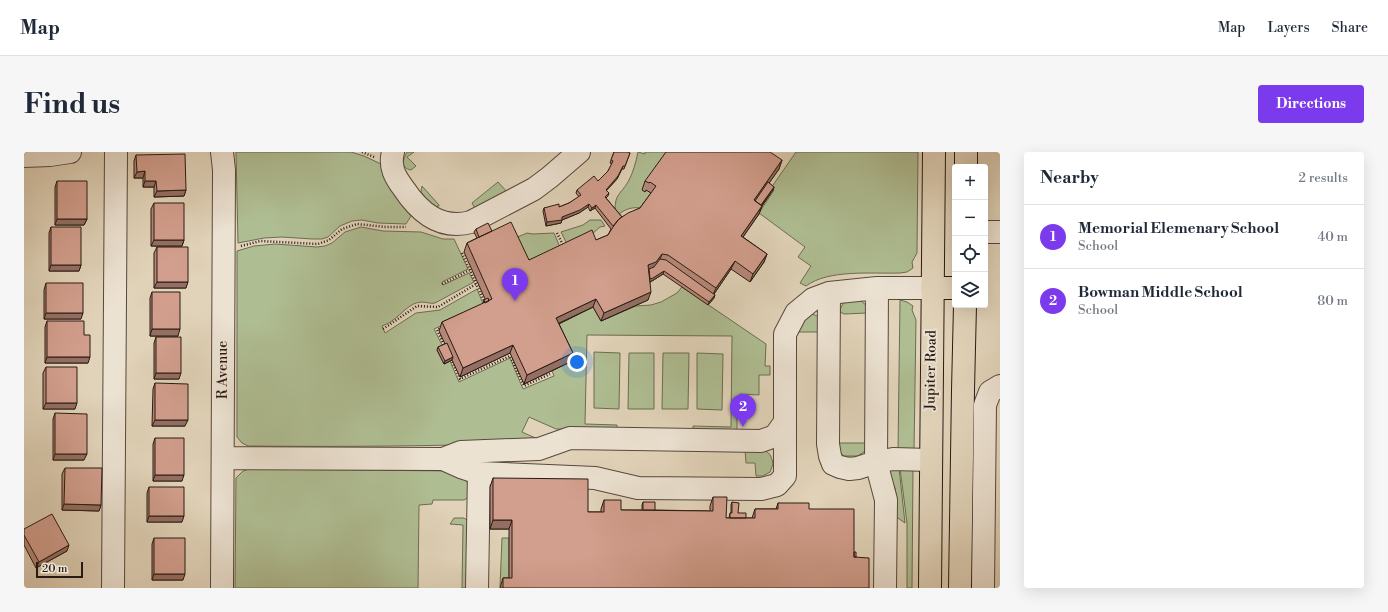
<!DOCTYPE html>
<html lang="en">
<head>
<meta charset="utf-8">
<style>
	body { margin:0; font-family:"Libre Bodoni",serif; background:#f6f6f7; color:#1f2937 }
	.controls { position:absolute; right:12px; top:12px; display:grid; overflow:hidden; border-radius:4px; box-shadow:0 4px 16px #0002 }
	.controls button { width:36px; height:36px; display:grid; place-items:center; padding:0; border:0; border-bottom:1px solid #e0e1e3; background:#fff; color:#1f2937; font:20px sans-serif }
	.scale { position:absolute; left:12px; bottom:10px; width:47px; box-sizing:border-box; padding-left:4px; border:2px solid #2a1a13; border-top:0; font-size:11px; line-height:14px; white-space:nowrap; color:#2a1a13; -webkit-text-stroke:3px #ece2d2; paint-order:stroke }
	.you { position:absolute; left:553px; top:210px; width:14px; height:14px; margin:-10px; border:3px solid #fff; border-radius:50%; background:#1a73e8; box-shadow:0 0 0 6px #1a73e833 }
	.badge { display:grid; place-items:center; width:26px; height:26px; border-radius:50%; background:#7c3aed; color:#fff; font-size:13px; font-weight:700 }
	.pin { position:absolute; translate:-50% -33px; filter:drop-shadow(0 1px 2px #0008) }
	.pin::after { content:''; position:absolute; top:21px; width:14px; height:12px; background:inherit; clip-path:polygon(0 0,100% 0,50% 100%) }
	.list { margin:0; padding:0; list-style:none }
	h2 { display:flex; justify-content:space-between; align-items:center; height:52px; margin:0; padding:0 16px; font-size:17px }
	h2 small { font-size:13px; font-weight:400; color:#747a83 }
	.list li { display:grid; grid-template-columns:26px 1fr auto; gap:12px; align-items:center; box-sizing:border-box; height:64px; padding:0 16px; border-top:1px solid #e0e1e3 }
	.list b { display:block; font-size:15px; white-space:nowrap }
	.list p { margin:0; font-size:13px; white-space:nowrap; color:#747a83 }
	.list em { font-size:13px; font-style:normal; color:#747a83 }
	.icon { flex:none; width:22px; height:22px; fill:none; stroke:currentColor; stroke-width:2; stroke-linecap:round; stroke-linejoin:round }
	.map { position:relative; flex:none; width:976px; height:436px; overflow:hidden; border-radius:4px }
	header { display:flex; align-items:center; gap:24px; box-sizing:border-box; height:56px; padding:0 20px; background:#fff; border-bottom:1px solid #e0e1e3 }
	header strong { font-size:19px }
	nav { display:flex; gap:22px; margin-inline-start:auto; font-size:14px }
	.intro { display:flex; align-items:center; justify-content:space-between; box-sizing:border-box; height:96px; padding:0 24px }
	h1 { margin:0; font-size:28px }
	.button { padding:10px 18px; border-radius:4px; background:#7c3aed; color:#fff; font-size:14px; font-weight:700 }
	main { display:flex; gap:24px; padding:0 24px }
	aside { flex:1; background:#fff; border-radius:4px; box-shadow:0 4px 16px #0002 }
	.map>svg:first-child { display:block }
</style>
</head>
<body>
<header>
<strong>Map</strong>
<nav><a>Map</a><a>Layers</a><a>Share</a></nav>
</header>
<div class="intro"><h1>Find us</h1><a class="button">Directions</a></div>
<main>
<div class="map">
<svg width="976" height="436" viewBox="0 0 976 436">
	<rect width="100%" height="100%" fill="#e1d3b9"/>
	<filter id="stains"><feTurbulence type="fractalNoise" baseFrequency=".005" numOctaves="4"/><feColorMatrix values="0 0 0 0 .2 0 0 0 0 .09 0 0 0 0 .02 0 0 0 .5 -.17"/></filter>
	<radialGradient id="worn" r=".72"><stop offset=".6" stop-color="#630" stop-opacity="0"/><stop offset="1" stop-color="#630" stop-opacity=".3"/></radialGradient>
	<path fill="#afbd92" stroke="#6c6c52" d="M212,0H327L340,4L357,12C360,33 375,48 387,64L382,72L354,71L338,68L328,69L316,74L304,85L298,87H288L258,85L240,86L214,91Z
		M383,0H390L383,5L392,14L387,18C376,16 379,7 383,0Z
		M614,0L621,2V0H645L621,40L623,38L629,42L619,56C609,55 602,56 594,63L591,58C591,42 596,43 604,30C609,21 612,10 614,0Z
		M772,0H894L893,101L888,110L889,116L883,120L876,121C848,122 805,117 782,134L776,131L787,114L774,105L781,95L735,61L750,38L747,36Z
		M474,30L484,41L452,58L448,51Z
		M398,34L415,53V54L411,55L407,53L397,40Z
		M566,68H577L581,74L576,75L568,82L545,96L537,80L559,73Z
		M337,75L359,79L397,80L419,87H430L444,117L418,130L419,133L445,121L450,130L411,151C406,152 403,150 398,150C386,150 378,162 369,168C366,171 362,172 358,174L361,181L392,161L416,158L453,137L460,154L410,177L419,195L413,198L420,212L426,209L435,230L486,206L499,237L530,224L528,219L546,210L529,174L569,155L577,169L612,154L627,153L637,150L653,141L658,135L742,192L741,214H746V223H735V243L716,242V257H713V278H669V274L707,275L708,184L563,183L561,272L593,273V278L532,277L505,265L498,280L516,288L510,291C415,294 320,295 224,294L218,291L213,285V99L230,94L251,92L293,95L301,94L308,91L321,80Z
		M503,81L509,82L530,81L538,100L502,116L489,87Z
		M836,148L843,154V161L820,162L816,160L817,155L821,149Z
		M876,148L883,150L889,154L888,158L892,168L890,298H874Z
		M788,162L796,165L794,180H774L782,166Z
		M570,200L596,201L595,257L570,256Z
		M605,201H630V257H604Z
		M639,201H665L664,257H638Z
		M673,201L699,202L698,258L673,257Z
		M816,291H842L841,299L834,304H820L816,300L814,292Z
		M721,297C736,298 746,294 749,312L746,320L739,324H732L731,311H722Z
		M862,316H875L881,371L871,364L872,343L871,336Z
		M876,316L889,317L888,436H883V371Z
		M225,317L429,319C442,326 446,329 445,345L440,348H409L408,352L395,353L394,436H211L212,326L219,319Z
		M430,366H440L444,369V436H438L439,373L426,372Z
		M478,386H485V435H476Z"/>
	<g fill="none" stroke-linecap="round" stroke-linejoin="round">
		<defs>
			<path id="minor" d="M369,0C365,15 371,25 380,37C396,61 417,78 447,70L510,37L526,25L555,0
				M0,4L26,3L46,0
				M961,80H976
				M853,136L852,310L862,348L861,436
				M805,141L804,292L806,304L809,312L816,315L825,317L834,316L852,310L869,307L906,308
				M199,306L419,307L437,300L515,297L546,286L737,289L751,284L761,270
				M419,307L437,315L455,321L571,326L614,336L737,337L753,333L761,324V182L772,161L789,147L805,141L853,136H908
				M89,436L92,0
				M198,436L200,18L198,0
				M453,436L455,321
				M959,436L961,253L966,240L976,234"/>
			<path id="major" d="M942,15V0
				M908,136H931
				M906,436L910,0
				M936,436L939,238L941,153"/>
		</defs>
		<use href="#minor" stroke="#58483c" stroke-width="24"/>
		<use href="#major" stroke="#2a1a13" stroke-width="24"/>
		<path stroke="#2a1a13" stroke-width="2.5" stroke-dasharray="1 2" stroke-linecap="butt" d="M338,0L350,5
			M533,81L540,95
			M217,94L236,89L294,92L305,88L318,77L333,72L362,75H382
			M438,101L461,151
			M418,132L446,118
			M418,175L413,178L421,195
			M359,177L393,154L414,155L452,132
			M427,207L436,227L486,204L500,234L526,222"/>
		<use href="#minor" stroke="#ece2d2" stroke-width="22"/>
		<use href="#major" stroke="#e1d3b9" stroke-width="22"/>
	</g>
	<path fill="#b58879" stroke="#2a1a13" d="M590,0L606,1L600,17H598L593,27L582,39L585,41L584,44L582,46L598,65L616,56L627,41L622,38L621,40L618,38L621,29L758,8L755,17L745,31L750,35L749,38L738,54L735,62L719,85L743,102L740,110L726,130L707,117L690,142V146L684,153L639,122L628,129L626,130L624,148L577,169L569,155L535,172L549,201L546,210L500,232L486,201L436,225L428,208L420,212L413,198L414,195L421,192L415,179L418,170L459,152L460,148L461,147L440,100L443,91L453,86L450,80L452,77L468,79L505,108L572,88L584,83L587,77L571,56L566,59L564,55L555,61L538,68L537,71L522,74L519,59L520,56L535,55L545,51L555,45L552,41L553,38L574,29L584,19L588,12L586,11Z
		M112,3L162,38L160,44L130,45V35H119V26H110V9Z
		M33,29L63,67L60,73H31V35Z
		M130,51L160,88L158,94H127V57Z
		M27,75L57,113L55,119H25V81Z
		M133,95L162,136H130V101Z
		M22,131L57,167H20V138Z
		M128,140L154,184H126V146Z
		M23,169L60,183L64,211H21V175Z
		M132,185L155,227H130V191Z
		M22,215L51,257H19V221Z
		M131,231L161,274H128L129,237Z
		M31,261L60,308H29V267Z
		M131,286L158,329H129V292Z
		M41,316L77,353L75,359L38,358V322Z
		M469,326L564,360H577V357L580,348L597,358H618V353L619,350L631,358L686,359V354L689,345L702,366H705L706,361H707V353L708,350L714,361L722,366H728L731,357H752L754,351L785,357L830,400L845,436H476L479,426H485V377H466V335Z
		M125,335L158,370H123V341Z
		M0,377L43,399L12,416L0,393Z
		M130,386L159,428H128V392Z"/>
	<path fill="#936f63" stroke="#2a1a13" d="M758,8L755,17L729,54L730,48Z
		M599,14L593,27L580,41L582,38Z
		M121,19L119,26H110L113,20Z
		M121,29H132L130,35H119Z
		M750,35L749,38L733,61L734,58Z
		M162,38L160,44L130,45L133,39Z
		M565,52L564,55L555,61L538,68L537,71L522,74L523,70L538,65Z
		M572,53L571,56L566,59L568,56Z
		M738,54L735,62L714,92L717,84Z
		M33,67H63L60,73H31Z
		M130,88H160L158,94H127Z
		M638,102L635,110L629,119L622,121L624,113Z
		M743,102L740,110L726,130L729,122Z
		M711,109L707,117L688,145L692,136Z
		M27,113H57L55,119H25Z
		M640,119L639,122L628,129L622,130L623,127Z
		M133,130H164L162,136H130Z
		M627,140L624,148L577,169L580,161Z
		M691,143L690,146L684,153L685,150Z
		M572,147L569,155L529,174L532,166Z
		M22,161H59L57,167H20Z
		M128,177H156L154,184H126Z
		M489,193L486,201L436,225L439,216Z
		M549,201L546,210L500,232L503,223Z
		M23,205H66L64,211H21Z
		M429,205L428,208L420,212L421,209Z
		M132,221H157L155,227H130Z
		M22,251H53L51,257H19Z
		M131,268H164L161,274H128Z
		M31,302H63L60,308H29Z
		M131,323H160L158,329H129Z
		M40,352L77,353L75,359L38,358Z
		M125,364H160L158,370H123Z
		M469,368H488L485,377H466Z
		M45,393L43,399L12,416L15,410Z
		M130,422H161L159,428H128Z"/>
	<path fill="#d29e8d" stroke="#2a1a13" d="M590,0H604L606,1L601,14H599L594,24L582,38L585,41L581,45L598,65L595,67L589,74L572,53L568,56L565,52L556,58L538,65V68L523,70L520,56L535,52V55L545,51L557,43L553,38L570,24L574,29L584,19L589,9L587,8Z
		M642,0H746L758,8L730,48L738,54L717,84L743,102L729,122L711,109L692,136L644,103L638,102L632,110L624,113L627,140L580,161L572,147L532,166L549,201L503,223L489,193L439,216L418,170L468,147L443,91L487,70L505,108L568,78L572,88L584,83L589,75L595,67L604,61L616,56L632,34L626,30L625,31L621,29Z
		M161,2L162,38L133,39L132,29H121V19L113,20L112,3Z
		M33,29H63V67H33Z
		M744,30L750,35L737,53L731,49Z
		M130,51H160V88H130Z
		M464,71L468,79L455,85L452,77Z
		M27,75H57V113H27Z
		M133,95H164V130H133Z
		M636,107L642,108L691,143L685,150L640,119L629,126L626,127L625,117L630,115Z
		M22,131H59V161H22Z
		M128,140H156V177H128Z
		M464,146L465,149L461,151L460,148Z
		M23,169H60V183H66V205H23Z
		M132,185H157V221H132Z
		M423,191L429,205L421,209L414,195Z
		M22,215H53V251H22Z
		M131,231L164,232V268H131Z
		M31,261L63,262V302H31Z
		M131,286H160V323H131Z
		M41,316H78L77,353L40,352Z
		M469,326L564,327V360H580V348H597V358L689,359V345H703L702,366H731V357H754V351H785V357H830V405L845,406V436H479V426H488V368H469Z
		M125,335H160V364H125Z
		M619,350H631V358H619Z
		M708,350L715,351L714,361H722V366H706V361H708Z
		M28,362L45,393L15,410L0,383V377Z
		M130,386H161V422H130Z
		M830,400H832V405H830Z"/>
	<g text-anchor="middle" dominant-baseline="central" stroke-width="4" stroke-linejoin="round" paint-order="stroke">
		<g font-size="14" fill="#2a1a13" stroke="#ece2d2">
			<text transform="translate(199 218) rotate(-90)">R Avenue</text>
			<text transform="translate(907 218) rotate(-89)">Jupiter Road</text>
		</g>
	</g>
	<rect width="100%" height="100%" filter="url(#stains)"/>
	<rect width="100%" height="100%" fill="url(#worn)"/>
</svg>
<div class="controls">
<button>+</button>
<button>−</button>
<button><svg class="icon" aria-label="locate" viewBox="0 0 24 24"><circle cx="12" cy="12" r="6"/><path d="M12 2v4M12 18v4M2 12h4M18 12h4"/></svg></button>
<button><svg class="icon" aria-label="layers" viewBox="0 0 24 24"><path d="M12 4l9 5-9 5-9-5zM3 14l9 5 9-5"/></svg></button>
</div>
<div class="scale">20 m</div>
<div class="you"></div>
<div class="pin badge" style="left:491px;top:149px">1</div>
<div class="pin badge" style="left:719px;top:275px">2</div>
</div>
<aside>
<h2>Nearby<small>2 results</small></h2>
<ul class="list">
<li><span class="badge">1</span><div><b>Memorial Elemenary School</b><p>School</p></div><em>40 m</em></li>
<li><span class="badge">2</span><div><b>Bowman Middle School</b><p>School</p></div><em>80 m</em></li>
</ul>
</aside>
</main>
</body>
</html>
